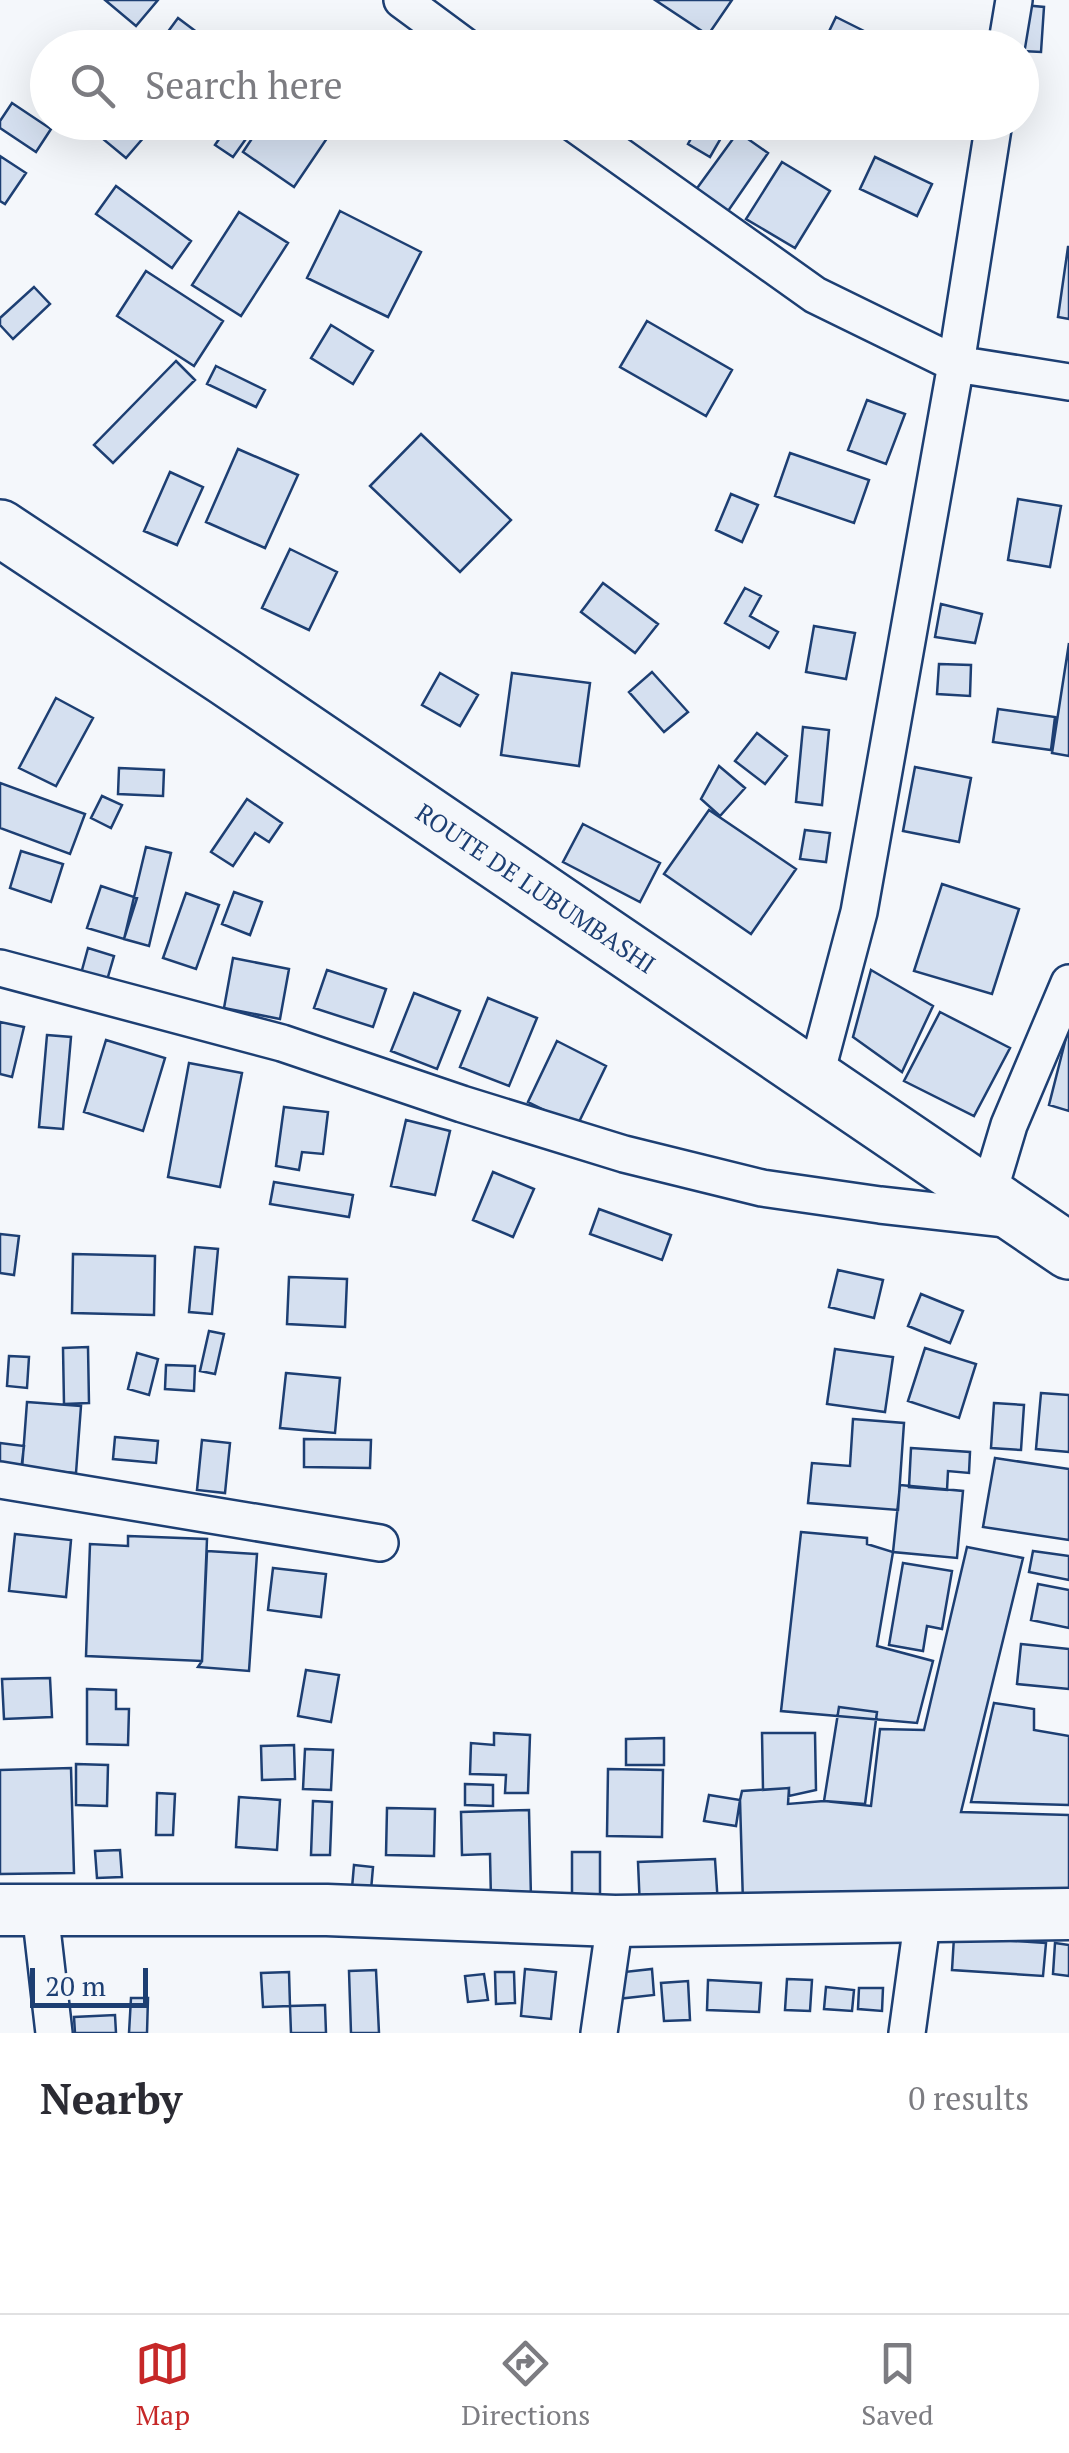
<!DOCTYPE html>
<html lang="en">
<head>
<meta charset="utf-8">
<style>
	body { margin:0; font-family:"PT Serif",serif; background:#f2f2f3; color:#2b2b33 }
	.scale { position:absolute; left:30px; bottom:25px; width:118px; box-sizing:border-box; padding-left:10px; border:5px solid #1d3f73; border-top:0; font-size:28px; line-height:35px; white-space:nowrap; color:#1d3f73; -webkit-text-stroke:8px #f4f7fb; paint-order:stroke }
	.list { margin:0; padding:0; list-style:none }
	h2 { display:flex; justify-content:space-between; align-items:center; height:130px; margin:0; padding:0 40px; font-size:42px }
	h2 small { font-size:32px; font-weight:400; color:#7c7c81 }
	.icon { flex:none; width:55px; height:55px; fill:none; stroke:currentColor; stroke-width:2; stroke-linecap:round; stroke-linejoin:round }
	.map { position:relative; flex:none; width:1069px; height:2033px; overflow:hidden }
	.search { position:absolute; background:#fff; box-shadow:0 10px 40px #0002; left:30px; right:30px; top:30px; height:110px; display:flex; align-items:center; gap:25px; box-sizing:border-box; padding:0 35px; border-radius:55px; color:#7c7c81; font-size:38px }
	.sheet { height:280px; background:#fff }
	nav { display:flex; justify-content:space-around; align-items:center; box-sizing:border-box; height:140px; border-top:2px solid #e1e1e2; background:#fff; font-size:28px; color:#7c7c81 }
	nav a { display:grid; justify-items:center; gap:5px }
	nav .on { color:#c62828 }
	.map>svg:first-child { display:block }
</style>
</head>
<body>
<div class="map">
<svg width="1069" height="2033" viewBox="0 0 1069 2033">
	<rect width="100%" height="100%" fill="#f4f7fb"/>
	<path fill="#d5e0f0" stroke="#1d3f73" stroke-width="2.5" d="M105,0H158L136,26Z
		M655,0H732L708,35Z
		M1023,5L1044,7L1041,52L1022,51Z
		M836,17L870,34L863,48H821Z
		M178,18L218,48H156Z
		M12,103L51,129L36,152L0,128V121Z
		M119,122H157L126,158L103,139Z
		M263,122H338L294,187L243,152Z
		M700,122H722L728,126L710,157L688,144Z
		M230,123L248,136L233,157L215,145Z
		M738,132L768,153L726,214L695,191Z
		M0,156L26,173L5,204L0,201Z
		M875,157L932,184L917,216L860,189Z
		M782,162L830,191L795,248L746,219Z
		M116,186L191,241L172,268L96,214Z
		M340,211L421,252L388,317L307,278Z
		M239,212L288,243L241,316L192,285Z
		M1068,247H1069V319L1058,317Z
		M146,271L223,321L194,366L117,316Z
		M34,287L50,304L13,339L0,325V318Z
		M647,321L732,370L706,416L620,367Z
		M331,325L373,351L353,384L311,358Z
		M176,361L195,380L113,463L94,445Z
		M216,366L265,390L256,407L207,384Z
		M867,400L905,414L886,464L848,450Z
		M421,434L511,520L460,572L370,486Z
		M238,449L298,475L265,548L206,522Z
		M790,453L869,480L854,523L775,496Z
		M170,472L203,487L177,545L144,531Z
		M731,494L758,505L742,542L716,530Z
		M1018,499L1061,506L1050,567L1008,560Z
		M290,549L337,572L309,630L262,608Z
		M603,583L658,624L635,653L581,612Z
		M745,588L761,596L750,616L778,632L769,648L725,623Z
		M941,604L982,614L975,643L935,637Z
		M814,626L855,633L846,679L806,672Z
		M1069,643V756L1052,753Z
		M939,664L971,665L970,696L937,694Z
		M652,672L688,712L664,732L629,692Z
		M440,673L478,695L460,726L422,705Z
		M512,673L590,683L579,766L501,755Z
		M56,698L93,718L56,786L19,768Z
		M998,709L1055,717L1051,750L993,742Z
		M803,727L829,730L822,805L796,802Z
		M757,733L787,756L765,784L735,761Z
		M719,766L745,788L720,816L701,799Z
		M915,767L971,778L959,842L903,831Z
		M119,768L164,770L163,796L118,794Z
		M0,783L85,814L70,854L0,828Z
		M102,796L122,805L111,828L91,818Z
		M247,799L282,823L269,842L255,833L233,866L211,852Z
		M709,810L796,869L751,934L664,874Z
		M583,824L660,863L640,902L563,862Z
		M805,830L830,833L826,862L800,859Z
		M146,847L171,853L149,946L124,939Z
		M21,851L63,864L51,902L10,888Z
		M942,884L1019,909L992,994L914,971Z
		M101,886L137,898L124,939L87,928Z
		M234,892L262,902L250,935L222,924Z
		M186,893L219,905L196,969L163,958Z
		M88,948L114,956L105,987L79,981Z
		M233,958L289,969L280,1019L224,1008Z
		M327,970L386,989L373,1027L314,1008Z
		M871,970L933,1006L902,1072L853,1037Z
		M414,993L460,1011L437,1069L391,1051Z
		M488,998L537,1018L509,1086L460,1067Z
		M940,1012L1010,1048L974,1116L904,1081Z
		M0,1022L24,1027L12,1077L0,1074Z
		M1069,1026V1111L1049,1105Z
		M47,1035L71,1037L63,1129L39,1127Z
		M106,1040L165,1058L143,1131L84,1112Z
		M557,1041L606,1066L577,1126L528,1102Z
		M189,1063L242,1073L220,1187L168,1177Z
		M284,1107L328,1112L323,1154L302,1152L299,1170L276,1166Z
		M406,1120L450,1131L435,1195L391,1186Z
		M493,1172L534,1189L513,1237L473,1220Z
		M274,1182L353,1195L349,1217L270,1204Z
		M599,1209L671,1235L662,1260L590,1234Z
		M0,1234L19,1236L14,1275L0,1273Z
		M195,1247L218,1249L212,1314L189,1312Z
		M73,1254L155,1256L154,1315L72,1313Z
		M838,1270L883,1280L874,1318L829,1307Z
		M289,1277L347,1279L345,1327L287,1324Z
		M921,1294L963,1311L950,1343L908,1326Z
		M209,1331L224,1334L215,1374L200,1371Z
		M88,1347L89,1403L64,1404L63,1348Z
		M925,1348L976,1364L959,1418L908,1401Z
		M835,1349L893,1357L885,1412L827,1404Z
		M137,1353L158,1359L149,1395L128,1389Z
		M9,1356L29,1357L27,1388L7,1386Z
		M166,1365L195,1366L194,1391L165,1389Z
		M286,1373L340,1378L335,1433L280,1428Z
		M1041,1393L1069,1395V1452L1036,1449Z
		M27,1402L81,1406L76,1473L22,1469Z
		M994,1403L1024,1405L1021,1450L991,1448Z
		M853,1419L904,1423L898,1510L808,1503L812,1463L850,1466Z
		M115,1437L158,1441L156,1463L113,1459Z
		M304,1439L371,1440L370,1468L304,1467Z
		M202,1440L230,1443L225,1493L197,1490Z
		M0,1443L24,1446L20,1479L0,1477Z
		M911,1448L970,1452L969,1473L948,1471L947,1490L909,1487Z
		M995,1458L1069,1469V1540L983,1527Z
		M900,1485L963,1491L957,1558L893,1552Z
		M801,1532L867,1538V1544L893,1552L877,1646L933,1661L917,1723L781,1711Z
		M15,1534L71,1540L66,1597L9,1591Z
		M128,1536L207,1539L202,1661L86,1656L90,1544L128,1546Z
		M967,1547L1023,1558L961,1812L1069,1815V1894L743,1903L740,1800L742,1791L789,1788L788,1804L824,1801L871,1806L880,1729L924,1730Z
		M207,1551L257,1554L249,1671L198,1667L202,1661Z
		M1033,1551L1069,1556V1580L1029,1572Z
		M903,1563L952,1571L942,1629L927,1626L923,1651L889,1645Z
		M273,1568L326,1574L321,1617L268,1610Z
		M1038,1584L1069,1590V1628L1031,1620Z
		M1021,1644L1069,1649V1689L1017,1684Z
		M306,1670L339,1675L331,1722L298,1716Z
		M50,1678L52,1717L4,1719L2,1679Z
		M87,1689L116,1690V1709H129L128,1745L87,1744Z
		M994,1703L1034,1709V1730L1069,1736V1805L971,1802Z
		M839,1707L877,1712L865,1804L824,1801Z
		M494,1733L530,1735L528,1793H505L506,1775L470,1774L471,1743L494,1745Z
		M762,1733H815L816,1790L789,1796V1788L763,1790Z
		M664,1738V1765H626V1739Z
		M294,1745L295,1779L262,1780L261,1746Z
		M305,1749L333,1750L331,1790L303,1789Z
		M76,1764L108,1765L107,1806L76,1805Z
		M71,1768L74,1873L0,1874V1770Z
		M608,1769L663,1770L662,1837L607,1836Z
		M465,1784L493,1785V1806L465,1805Z
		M157,1793L175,1794L173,1835H156Z
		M709,1795L740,1800L736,1826L704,1821Z
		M239,1797L280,1800L277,1850L236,1847Z
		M313,1801L332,1802L330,1855H311Z
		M387,1808L435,1809L434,1856L386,1855Z
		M529,1810L531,1899L491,1900L490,1854L462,1855L461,1812Z
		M120,1850L122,1877L97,1878L95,1851Z
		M572,1852H600V1896L572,1897Z
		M715,1859L718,1905L640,1909L638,1862Z
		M354,1865L373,1867L371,1890L352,1888Z
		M954,1937L1046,1943L1043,1976L952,1970Z
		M1055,1943L1069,1945V1976L1053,1974Z
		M525,1969L556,1972L551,2019L521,2016Z
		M652,1969L654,1995L617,1999L615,1973Z
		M376,1970L379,2033H351L349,1971Z
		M289,1972L290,2006L263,2007L261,1973Z
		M495,1972H514L515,2003L496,2004Z
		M484,1974L488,2000L468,2002L465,1976Z
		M787,1979L812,1980L810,2011L785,2010Z
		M708,1980L761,1983L759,2012L707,2010Z
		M688,1981L690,2020L664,2021L661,1983Z
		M826,1987L854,1990L852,2011L824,2009Z
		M859,1988H883L882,2011L858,2009Z
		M131,1998H148L147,2033H129Z
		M325,2005L326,2033H291L290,2006Z
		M115,2015L116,2033H75L74,2017Z"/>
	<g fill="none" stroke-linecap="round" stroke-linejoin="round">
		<defs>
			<path id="street" d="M402,0L467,48
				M1006,48L1014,0
				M572,122L815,295L956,364L1069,382
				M0,968L282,1043L462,1104L624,1154L762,1188L880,1205L1015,1220
				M815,1078L859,912L956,364L994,122
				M988,1195L1009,1125L1069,983
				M0,1480L380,1543
				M40,1911L54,2033
				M599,2033L615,1921
				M907,2033L923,1916"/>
			<path id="secondary" d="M0,1910H327L615,1921L1069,1914"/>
			<path id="highway" d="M0,528L225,677L1069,1251"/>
		</defs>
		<use href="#street" stroke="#1d3f73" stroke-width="40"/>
		<use href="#secondary" stroke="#1d3f73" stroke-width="55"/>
		<use href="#highway" stroke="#1d3f73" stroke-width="60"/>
		<use href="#street" stroke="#f4f7fb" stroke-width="35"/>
		<use href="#secondary" stroke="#f4f7fb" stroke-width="50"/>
		<use href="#highway" stroke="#f4f7fb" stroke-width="55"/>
	</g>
	<g text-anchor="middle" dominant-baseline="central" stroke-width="8" stroke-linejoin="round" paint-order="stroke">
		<g font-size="25" fill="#1d3f73" stroke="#f4f7fb">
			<text transform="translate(536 888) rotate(34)">ROUTE DE LUBUMBASHI</text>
		</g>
	</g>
</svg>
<div class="scale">20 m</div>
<div class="search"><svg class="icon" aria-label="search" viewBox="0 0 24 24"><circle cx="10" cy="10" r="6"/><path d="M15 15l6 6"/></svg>Search here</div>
</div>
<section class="sheet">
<h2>Nearby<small>0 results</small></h2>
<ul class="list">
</ul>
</section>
<nav>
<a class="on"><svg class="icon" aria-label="map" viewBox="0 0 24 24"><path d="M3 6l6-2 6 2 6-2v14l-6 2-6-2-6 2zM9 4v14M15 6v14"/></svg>Map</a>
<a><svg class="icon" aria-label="directions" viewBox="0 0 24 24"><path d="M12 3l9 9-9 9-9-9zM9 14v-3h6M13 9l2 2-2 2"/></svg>Directions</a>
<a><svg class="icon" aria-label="saved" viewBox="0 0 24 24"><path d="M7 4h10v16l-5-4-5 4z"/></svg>Saved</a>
</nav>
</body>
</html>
